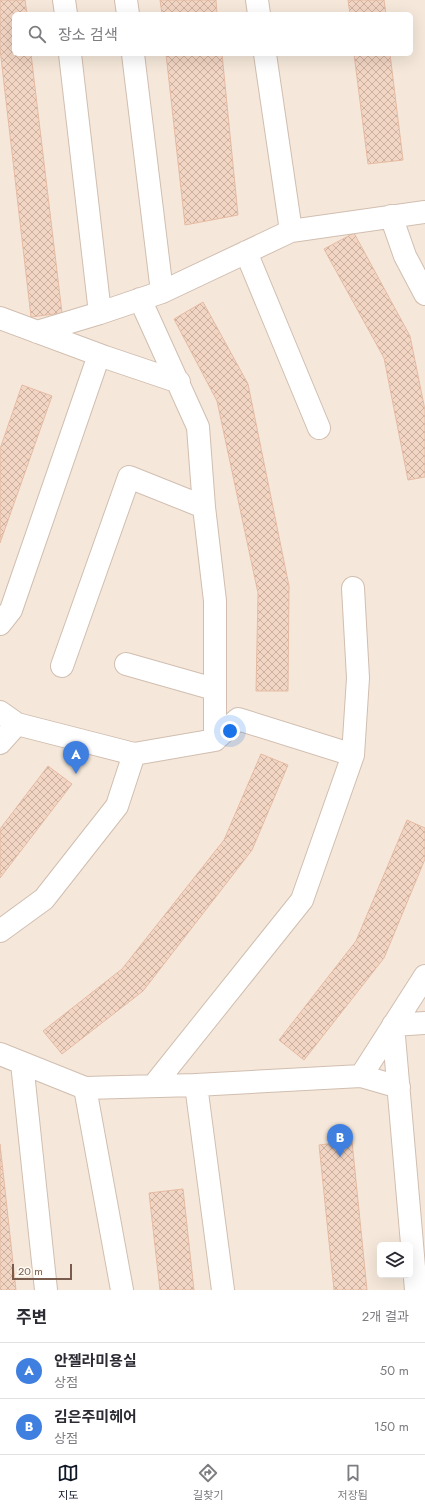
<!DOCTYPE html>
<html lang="ko">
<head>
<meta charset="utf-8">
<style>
	body { margin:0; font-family:Jost,"Noto Sans KR",sans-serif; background:#f2f2f3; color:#2b2b33 }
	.controls { position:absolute; right:12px; bottom:12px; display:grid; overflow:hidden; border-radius:6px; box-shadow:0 4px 16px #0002 }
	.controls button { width:36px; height:36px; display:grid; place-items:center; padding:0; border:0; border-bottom:1px solid #e1e1e2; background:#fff; color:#2b2b33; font:20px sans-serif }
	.scale { position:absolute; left:12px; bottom:10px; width:60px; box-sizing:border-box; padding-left:4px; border:2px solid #7a5c4d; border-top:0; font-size:11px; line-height:14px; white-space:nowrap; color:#7a5c4d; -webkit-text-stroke:3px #fffaf3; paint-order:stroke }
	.you { position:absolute; left:230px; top:731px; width:14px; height:14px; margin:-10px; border:3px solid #fff; border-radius:50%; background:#1a73e8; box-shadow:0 0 0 6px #1a73e833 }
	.badge { display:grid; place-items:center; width:26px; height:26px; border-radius:50%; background:#111827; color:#fff; font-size:13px; font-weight:700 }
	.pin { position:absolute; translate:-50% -33px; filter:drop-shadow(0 1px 2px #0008) }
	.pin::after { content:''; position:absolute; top:21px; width:14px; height:12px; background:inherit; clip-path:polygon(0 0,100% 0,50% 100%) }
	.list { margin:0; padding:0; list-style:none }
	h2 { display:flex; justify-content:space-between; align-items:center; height:52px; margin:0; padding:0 16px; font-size:17px }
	h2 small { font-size:13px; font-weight:400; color:#7c7c81 }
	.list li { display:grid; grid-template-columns:26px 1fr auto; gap:12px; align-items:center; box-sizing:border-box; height:56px; padding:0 16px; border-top:1px solid #e1e1e2 }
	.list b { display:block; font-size:15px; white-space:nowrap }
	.list p { margin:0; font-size:13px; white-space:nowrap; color:#7c7c81 }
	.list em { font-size:13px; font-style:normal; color:#7c7c81 }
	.icon { flex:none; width:22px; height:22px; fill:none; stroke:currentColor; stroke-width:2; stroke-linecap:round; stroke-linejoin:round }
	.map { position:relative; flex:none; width:425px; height:1290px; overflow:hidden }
	.search { position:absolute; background:#fff; box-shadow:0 4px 16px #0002; left:12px; right:12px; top:12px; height:44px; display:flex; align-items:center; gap:10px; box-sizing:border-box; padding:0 14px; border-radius:6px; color:#7c7c81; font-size:15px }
	.sheet { height:164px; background:#fff }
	nav { display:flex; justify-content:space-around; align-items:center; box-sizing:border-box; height:56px; border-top:1px solid #e1e1e2; background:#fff; font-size:11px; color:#7c7c81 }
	nav a { display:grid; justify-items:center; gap:2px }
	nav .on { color:#111827 }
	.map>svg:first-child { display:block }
</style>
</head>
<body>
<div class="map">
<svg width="425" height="1290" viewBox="0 0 425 1290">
	<defs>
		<pattern id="building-cross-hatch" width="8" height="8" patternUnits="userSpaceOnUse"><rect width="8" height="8" fill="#f3d5c3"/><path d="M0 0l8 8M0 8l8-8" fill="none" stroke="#cab0a1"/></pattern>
	</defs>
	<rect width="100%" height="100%" fill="#fdf6ec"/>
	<path fill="#f5e8da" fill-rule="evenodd" d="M0,0H425V1290H0ZM14,14H411V54H14ZM380,1245H410V1275H380Z"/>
	<path fill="url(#building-cross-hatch)" stroke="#e6bba3" d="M0,0H25L27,14H14V54H31L62,313L31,317L0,49Z
		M160,0H216L217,14H162Z
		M348,0H384L386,14H350Z
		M166,54H222L238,215L185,225Z
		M354,54H390L403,160L368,164Z
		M354,233L410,336L425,410V477L408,480L384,358L324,249Z
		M203,302L248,384L289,586L288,691H256L258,593L217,401L174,319Z
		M22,385L52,396L0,543V449Z
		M261,754L288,765L252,850L143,991L62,1054L43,1031L122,969L224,840Z
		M48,766L72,784L0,878V829Z
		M407,820L425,828V859L384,958L304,1060L279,1040L356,941Z
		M352,1141L367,1290H334L319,1145Z
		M0,1144L16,1290H0Z
		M183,1189L194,1290H160L149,1193Z"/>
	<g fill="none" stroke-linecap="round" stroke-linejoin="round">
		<defs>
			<path id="minor" d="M64,0L66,14
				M126,0L128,14
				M257,0L259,14
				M133,54L162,292
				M265,54L291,231
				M391,216L405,256L425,294
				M246,252L319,428
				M140,299L198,427L204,507L215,601V740L238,719L353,755
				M100,313L162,292L291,231L425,212
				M0,318L105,357L179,382
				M37,332L100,313L70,54
				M0,624L11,610L99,355
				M126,664L214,689
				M62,666L129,477L204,507
				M0,712L17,724
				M0,743L17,724L134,754L215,740
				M0,931L44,899L117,806L134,754
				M0,1054L85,1088
				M22,1063L46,1290
				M361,1076L399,1087
				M154,1085L302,900L353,755L358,678L353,588
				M196,1085L223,1290
				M122,1290L85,1088L196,1085L361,1076L425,976
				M416,1290L393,1025L425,1023"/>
		</defs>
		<use href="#minor" stroke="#d1beb0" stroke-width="24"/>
		<use href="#minor" stroke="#fff" stroke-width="22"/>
	</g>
</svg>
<div class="controls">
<button><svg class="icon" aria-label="layers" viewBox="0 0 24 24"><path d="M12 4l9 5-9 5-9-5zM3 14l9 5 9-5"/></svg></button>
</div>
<div class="scale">20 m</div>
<div class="you"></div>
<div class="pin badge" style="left:76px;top:774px;background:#3f7fe0">A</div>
<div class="pin badge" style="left:340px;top:1157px;background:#3f7fe0">B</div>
<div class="search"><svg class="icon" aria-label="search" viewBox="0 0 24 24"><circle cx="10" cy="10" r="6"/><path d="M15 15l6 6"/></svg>장소 검색</div>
</div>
<section class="sheet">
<h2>주변<small>2개 결과</small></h2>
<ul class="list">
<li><span class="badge" style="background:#3f7fe0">A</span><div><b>안젤라미용실</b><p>상점</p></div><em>50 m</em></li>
<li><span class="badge" style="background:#3f7fe0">B</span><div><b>김은주미헤어</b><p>상점</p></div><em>150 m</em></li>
</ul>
</section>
<nav>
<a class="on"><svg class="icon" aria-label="map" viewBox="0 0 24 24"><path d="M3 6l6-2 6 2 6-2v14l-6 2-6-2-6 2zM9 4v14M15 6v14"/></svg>지도</a>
<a><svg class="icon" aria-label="directions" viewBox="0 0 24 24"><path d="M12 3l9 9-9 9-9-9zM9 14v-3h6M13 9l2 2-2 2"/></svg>길찾기</a>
<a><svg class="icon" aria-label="saved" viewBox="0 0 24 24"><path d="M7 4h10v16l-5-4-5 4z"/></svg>저장됨</a>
</nav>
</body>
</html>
